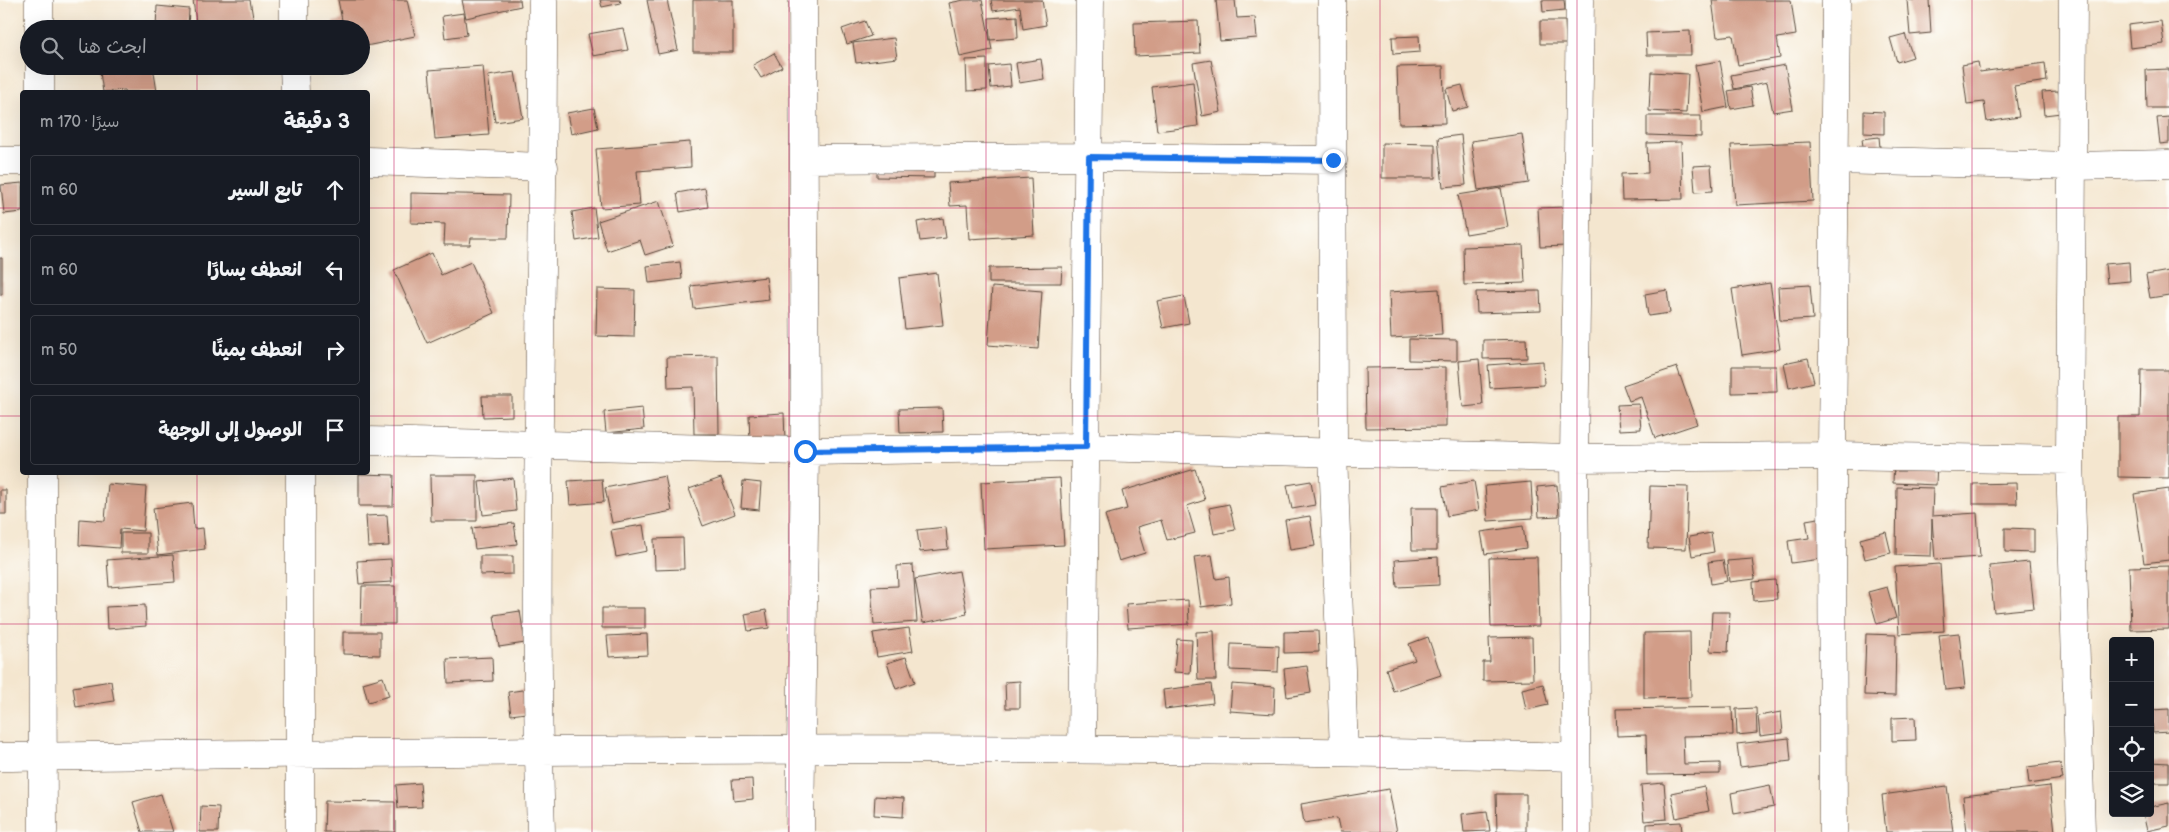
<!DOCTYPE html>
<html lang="ar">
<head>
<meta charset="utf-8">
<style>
	body { margin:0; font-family:"Balsamiq Sans","Playpen Sans Arabic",sans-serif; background:#20242c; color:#f1f3f6; direction:rtl }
	.controls { position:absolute; right:15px; bottom:15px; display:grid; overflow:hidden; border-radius:5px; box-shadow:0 5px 20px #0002 }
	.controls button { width:45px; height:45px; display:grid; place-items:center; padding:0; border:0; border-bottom:1px solid #363941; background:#171b24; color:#f1f3f6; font:25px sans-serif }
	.stop { position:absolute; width:15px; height:15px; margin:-11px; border:4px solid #1a73e8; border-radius:50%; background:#fff }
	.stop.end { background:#1a73e8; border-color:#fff; box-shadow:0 1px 5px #0008 }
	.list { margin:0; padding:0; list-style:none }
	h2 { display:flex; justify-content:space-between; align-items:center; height:65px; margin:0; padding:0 20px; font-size:21px }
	h2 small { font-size:16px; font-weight:400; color:#9ea1a6 }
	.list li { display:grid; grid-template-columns:32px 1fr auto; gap:15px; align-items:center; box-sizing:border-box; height:70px; margin:0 10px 10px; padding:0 10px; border:1px solid #363941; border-radius:5px }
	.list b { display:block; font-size:19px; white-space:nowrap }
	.list em { font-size:16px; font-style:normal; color:#9ea1a6 }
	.icon { flex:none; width:28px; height:28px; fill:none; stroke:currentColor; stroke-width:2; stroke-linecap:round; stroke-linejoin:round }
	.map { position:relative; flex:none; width:2169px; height:832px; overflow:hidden; direction:ltr }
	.search { position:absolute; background:#171b24; box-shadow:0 5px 20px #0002; left:20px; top:20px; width:350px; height:55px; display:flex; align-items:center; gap:12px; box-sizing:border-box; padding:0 18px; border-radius:28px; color:#9ea1a6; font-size:19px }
	.panel { position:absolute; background:#171b24; box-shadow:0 5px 20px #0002; left:20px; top:90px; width:350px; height:385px; border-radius:5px; direction:rtl }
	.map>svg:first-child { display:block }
</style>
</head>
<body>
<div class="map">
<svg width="2169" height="832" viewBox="0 0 2169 832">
	<rect width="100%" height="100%" fill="#fdfcf7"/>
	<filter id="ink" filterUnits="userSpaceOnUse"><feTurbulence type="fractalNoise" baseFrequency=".02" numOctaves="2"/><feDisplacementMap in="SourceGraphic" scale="10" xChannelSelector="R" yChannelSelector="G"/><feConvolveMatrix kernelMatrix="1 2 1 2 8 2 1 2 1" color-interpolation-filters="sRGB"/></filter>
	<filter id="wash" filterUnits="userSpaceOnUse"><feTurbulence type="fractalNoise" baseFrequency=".0096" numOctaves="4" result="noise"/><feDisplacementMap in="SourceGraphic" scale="20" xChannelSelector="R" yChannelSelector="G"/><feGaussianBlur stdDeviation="1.12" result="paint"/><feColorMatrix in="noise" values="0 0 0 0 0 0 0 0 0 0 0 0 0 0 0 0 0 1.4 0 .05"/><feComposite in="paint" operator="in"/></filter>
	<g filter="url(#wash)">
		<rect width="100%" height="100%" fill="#f4e6cf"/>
		<g id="blocks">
			<path fill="#d29d88" d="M193,0H250L255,29H197Z
				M338,0H407L415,36L361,47V29H334L333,22L342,20Z
				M462,0H520L521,6L466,18Z
				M600,0H620L621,3L602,7Z
				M647,0H667L678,50L658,54Z
				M693,0H733V52H693Z
				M964,0H982L992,50L960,57L949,3Z
				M991,0H1042L1046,25L1023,29L1020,7L993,11Z
				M1216,0H1235L1237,18L1255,17L1257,38L1220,41Z
				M1542,0H1564L1565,10L1543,12Z
				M1712,0H1791L1796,35L1777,38L1780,58L1738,65L1733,35L1717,37Z
				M1907,0H1929L1931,33L1910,35Z
				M157,6L189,9L188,29H156Z
				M464,13L467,35L445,38L442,16Z
				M1017,16L1018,38L990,40L989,18Z
				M865,21L871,36L847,44L842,29Z
				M1198,21L1200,53L1135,56L1134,23Z
				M1540,21H1565L1566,44H1540Z
				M2161,21L2164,44L2130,48L2128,25Z
				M623,28L628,50L593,56L588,34Z
				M1690,31L1691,55H1647L1646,33Z
				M1905,34L1913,57L1897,62L1890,38Z
				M1419,36L1420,52L1393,54L1392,37Z
				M894,38L897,58L856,63L853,43Z
				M774,53L782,67L761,78L753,65Z
				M987,59V90L967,91L966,60Z
				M1041,59L1044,79L1019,83L1016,63Z
				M1211,60L1221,112L1202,116L1193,63Z
				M1720,61L1728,107L1703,112L1695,65Z
				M1978,62L1980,72L2045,63L2047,81L2014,86L2019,117L1987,122L1984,102L1967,104L1962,65Z
				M1009,64L1011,86L991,88L989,66Z
				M1785,65L1793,109L1773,112L1767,82L1734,89L1731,75Z
				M99,66H153L157,92H126L125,90L103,92Z
				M483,66L489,135L435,139L429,70Z
				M1443,66L1445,123L1399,124L1397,67Z
				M2169,69V108H2147L2146,70Z
				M515,72L523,118L495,122L488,76Z
				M1651,72L1688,74L1686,113L1649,111Z
				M1193,82L1198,126L1157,131L1152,87Z
				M1462,85L1468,107L1452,111L1446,89Z
				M1750,87L1753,105L1731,109L1728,91Z
				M2058,91L2061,113L2044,115L2042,92Z
				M594,108L598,128L571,134L567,113Z
				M1864,111L1884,112V134L1864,133Z
				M1647,116H1701V137L1647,135Z
				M2169,117V143L2160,144L2157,118Z
				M1522,134L1529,183L1478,190L1471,141Z
				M1461,135L1466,185L1443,187L1438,138Z
				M1879,137L1881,158L1865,160L1862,139Z
				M690,142L691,167L637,171L640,205L601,208L596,149Z
				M1681,142L1683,199L1622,200L1621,174L1648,173L1647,143Z
				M1810,142L1813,201L1735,205L1731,145Z
				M1382,143L1435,144V178H1382Z
				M1711,165L1713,191L1695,192L1693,166Z
				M877,166H934V178L877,177Z
				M1031,178L1034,235L969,239L967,205L950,206L948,183Z
				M22,183V212L4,214L1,185Z
				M705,188L708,207L680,212L677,193Z
				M1501,188L1508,227L1466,234L1458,195Z
				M411,193L509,195L508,238H471L470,245H444L445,224L411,223Z
				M659,201L673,246L645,255L640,240L607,251L598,221Z
				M1565,207L1567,246L1540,247L1538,208Z
				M594,208L598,237L576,241L572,212Z
				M943,218L946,238L920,241L917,222Z
				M1523,245L1525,283L1464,285L1463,247Z
				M432,253L441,275L471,262L494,313L427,343L394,270Z
				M0,258H2V295H0Z
				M680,262L682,279L649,283L647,266Z
				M2129,262L2130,281L2107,283L2105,264Z
				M1062,267L1061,283H989V268Z
				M2169,271V295L2150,298L2146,275Z
				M937,273L943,325L905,329L899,278Z
				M766,277L769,300L694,309L691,286Z
				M1770,283L1780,349L1742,355L1732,289Z
				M1810,285L1813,319L1780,321L1778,287Z
				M992,287L1042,291L1038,349L988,345Z
				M597,289L635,290L634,337L596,336Z
				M1439,289L1442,335L1391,338L1389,292Z
				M1667,290L1670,313L1648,316L1645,294Z
				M1540,291L1541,311L1477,313L1476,292Z
				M1184,296L1189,323L1163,328L1157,301Z
				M1409,339L1457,340V361L1409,360Z
				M1526,339L1527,358L1483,359V340Z
				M718,356L719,434H694L693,387L668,388L667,357Z
				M1808,358L1814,382L1789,388L1784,363Z
				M1479,359L1483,405L1463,407L1459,361Z
				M1543,361L1544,385L1490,388L1488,365Z
				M1732,366H1776L1777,392L1732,393Z
				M1446,367V427L1366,428L1365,368Z
				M1677,367L1697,424L1655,438L1641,397L1629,401L1623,385Z
				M2141,370H2169V478L2118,477V417H2140Z
				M482,396H512V416L483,417Z
				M1639,404L1641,429L1619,430L1617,405Z
				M642,408L644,429L606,433L604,412Z
				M942,408L943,432L900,433L899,409Z
				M784,413L785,440L750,442L749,415Z
				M1894,458L1937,460L1936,485L1893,483Z
				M1195,469L1205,500L1187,506L1195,533L1167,540L1161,520L1137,527L1145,553L1119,561L1105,515L1127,509L1122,491Z
				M359,474L394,475L393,506H359Z
				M430,475H477V521H431Z
				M665,476L672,511L612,523L605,488Z
				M513,478L516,511L483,515L479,482Z
				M721,478L735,514L703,526L689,489Z
				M1060,478L1064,545L984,549L981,482Z
				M602,479L604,502L570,505L568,481Z
				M743,481L761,483L759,510L741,508Z
				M1311,481L1315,505L1292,509L1287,485Z
				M1474,481L1479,510L1447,516L1442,487Z
				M1531,482L1533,518L1488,521L1485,486Z
				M2016,483L2017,504H1973V484Z
				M108,484L146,487L143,531L120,529L119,548L79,545L80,519L105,521Z
				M1557,485L1559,516L1539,517L1537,487Z
				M1650,486L1688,487L1686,549L1648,548Z
				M1897,487L1933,488L1932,516L1977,513L1980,557L1935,560L1932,519L1931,556L1896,555Z
				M2169,489V560L2144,563L2134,494Z
				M0,490H6V514H0Z
				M192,503L194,529L203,528L205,549L158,555L153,508Z
				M1229,504L1235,530L1214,534L1209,508Z
				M1411,508H1437V550H1412Z
				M387,515L389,546L368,547L366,516Z
				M1310,516L1315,546L1290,550L1285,520Z
				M1824,517L1829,558L1791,563L1788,541L1809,538L1806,520Z
				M514,523L517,544L475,549L472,528Z
				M643,525L647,551L616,557L611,530Z
				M1523,526L1526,548L1485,554L1481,532Z
				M946,527L948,549L920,552L917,530Z
				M2005,528L2034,529V553L2005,552Z
				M1886,532L1891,553L1865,559L1860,539Z
				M121,533H148V553H121Z
				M1711,533L1714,552L1692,556L1689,537Z
				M683,538L684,569L655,570L654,539Z
				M173,555L175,582L109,587L107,560Z
				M1212,555L1216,579L1229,577L1231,603L1201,607L1194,557Z
				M480,556H513V574L480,575Z
				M1438,557L1439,585L1397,587L1395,560Z
				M1537,557L1539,626L1491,627L1489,558Z
				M391,559L392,582L359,584L357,561Z
				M1752,559L1755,579L1729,582L1727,561Z
				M1723,560L1727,581L1711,584L1708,562Z
				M2029,562L2034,608L1994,612L1989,566Z
				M1940,564L1944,631L1899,634L1895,567Z
				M913,565L917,622L874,625L871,587L898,586L897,566Z
				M2169,566V629L2131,630L2129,567Z
				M959,571L967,614L923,623L915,579Z
				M1775,580L1777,599L1754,601L1753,582Z
				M362,586H395V624H361Z
				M1887,587L1896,618L1877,624L1868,592Z
				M1188,600L1189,624L1128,628L1126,604Z
				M145,605L146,626L107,629L106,607Z
				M602,608H645V628H602Z
				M766,610L769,628L748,631L745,614Z
				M520,611L525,643L499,647L494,615Z
				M1712,612H1730L1728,652L1710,651Z
				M909,628L913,651L877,657L873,633Z
				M1214,631L1216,680H1198L1196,632Z
				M1318,631L1319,652L1284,653V632Z
				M343,632H380V655L343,654Z
				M1690,632L1691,697L1644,698V633Z
				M1959,633L1965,688L1945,690L1939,635Z
				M647,634L648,655L609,657L607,636Z
				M1866,634L1896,635L1895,696L1864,695Z
				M1428,637L1441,675L1393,691L1386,669L1415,660L1409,644Z
				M1532,637L1533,680L1483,681V662H1490L1489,638Z
				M1177,639L1192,640L1190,673L1174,672Z
				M1231,644L1279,646L1278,672L1230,670Z
				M492,657L493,681L448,683L447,659Z
				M906,657L915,682L896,689L887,663Z
				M1307,666L1311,693L1287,697L1284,669Z
				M383,677L389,696L368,702L363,683Z
				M111,681L114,701L76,707L73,687Z
				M1020,681V708H1006L1005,682Z
				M1211,684L1213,703L1165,709L1163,690Z
				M1232,684L1275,687L1274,714L1230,711Z
				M1543,684L1548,705L1526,710L1522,689Z
				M529,689L533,712L511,715L508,692Z
				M1732,707L1733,735L1683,736L1684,764L1720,763V774L1647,775L1646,735L1617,736L1616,709Z
				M1756,708L1757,733L1737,735L1736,709Z
				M2169,709V732L2153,733L2151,710Z
				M1781,712L1783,733L1760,736L1758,716Z
				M1915,717L1916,740L1892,741V718Z
				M1789,738L1791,761L1740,767L1737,744Z
				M2150,762L2169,763V783H2150Z
				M2060,763L2063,779L2029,784L2027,767Z
				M752,779L753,799L734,801L732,780Z
				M420,783L422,807L398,808L396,785Z
				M1664,783L1667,819L1644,821L1641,785Z
				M1770,785L1774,807L1734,814L1731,793Z
				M1704,786L1709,811L1676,818L1671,793Z
				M1947,786L1953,832H1886L1882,795Z
				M2050,786L2055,832H1967L1963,796Z
				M1389,789L1397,832H1340L1337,818L1304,823L1301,804Z
				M161,794L173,832H142L133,802Z
				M1496,794H1526V832H1497Z
				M875,796L904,798L903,817L874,815Z
				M325,801L395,802V832H324Z
				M2169,803V826L2147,831L2143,813H2150V807Z
				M201,806L219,807L218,832H200Z
				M1487,811L1490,831L1464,832L1462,814Z
				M1681,822L1682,832H1647V824Z"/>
		</g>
	</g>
	<g filter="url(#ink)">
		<use href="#blocks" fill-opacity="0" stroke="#574639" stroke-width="1"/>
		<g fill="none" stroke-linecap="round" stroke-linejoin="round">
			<defs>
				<path id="street" d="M39,0V29
					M294,0V29
					M1332,0L1333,453L1344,751
					M2073,0L2070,460L2081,832
					M40,66V92
					M294,66L295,92
					M805,159L1089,157L1333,160
					M1836,160L2072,166L2169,164
					M0,161H22
					M368,161L544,167
					M368,441L805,451L1086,447L1574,458L1832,456L2070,460
					M42,472L43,832
					M1082,748L1090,0
					M0,757C525,751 1050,743 1575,757
					M300,832V472
					M541,832C532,555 544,277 543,0
					M800,832L805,451L803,0
					M1577,832L1574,458L1580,0
					M1833,832L1832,456L1836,0"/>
			</defs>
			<use href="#street" stroke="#574639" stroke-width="29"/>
			<use href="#street" stroke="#fff" stroke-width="28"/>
		</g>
	</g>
	<g fill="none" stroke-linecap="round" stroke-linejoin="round" filter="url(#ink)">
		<path stroke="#1a73e8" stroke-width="6" d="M805,451L1086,447L1089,157L1333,160"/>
	</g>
	<path fill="none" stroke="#c2185b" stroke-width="1" stroke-opacity="0.55" d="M197,0V29M394,0V832M592,0V832M789,0V832M986,0V832M1183,0V832M1380,0V832M1577,0V832M1775,0V832M1972,0V832M197,66V92M0,208H22M368,208H2169M0,416H22M368,416H2169M197,472V832M0,624H2169"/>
</svg>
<div class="controls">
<button>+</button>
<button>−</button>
<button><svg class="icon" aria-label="locate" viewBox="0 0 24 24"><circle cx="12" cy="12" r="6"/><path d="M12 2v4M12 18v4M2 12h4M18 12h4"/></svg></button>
<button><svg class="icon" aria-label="layers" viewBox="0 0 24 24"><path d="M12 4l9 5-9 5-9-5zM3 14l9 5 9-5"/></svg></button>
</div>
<div class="stop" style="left:805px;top:451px"></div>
<div class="stop end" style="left:1333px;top:160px"></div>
<div class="search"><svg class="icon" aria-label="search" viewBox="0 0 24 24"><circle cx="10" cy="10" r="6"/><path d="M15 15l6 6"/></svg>ابحث هنا</div>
<section class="panel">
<h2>3 دقيقة<small>سيرًا · 170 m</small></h2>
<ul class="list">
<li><svg class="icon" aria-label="ahead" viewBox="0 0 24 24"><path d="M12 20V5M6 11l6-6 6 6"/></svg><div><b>تابع السير</b></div><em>60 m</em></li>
<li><svg class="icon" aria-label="left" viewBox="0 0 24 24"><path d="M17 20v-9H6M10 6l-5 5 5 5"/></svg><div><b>انعطف يسارًا</b></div><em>60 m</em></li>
<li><svg class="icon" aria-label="right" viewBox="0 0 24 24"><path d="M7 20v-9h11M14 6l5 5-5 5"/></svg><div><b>انعطف يمينًا</b></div><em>50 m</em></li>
<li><svg class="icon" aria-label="arrive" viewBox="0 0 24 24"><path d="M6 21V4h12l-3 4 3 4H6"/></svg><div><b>الوصول إلى الوجهة</b></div></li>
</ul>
</section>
</div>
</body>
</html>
